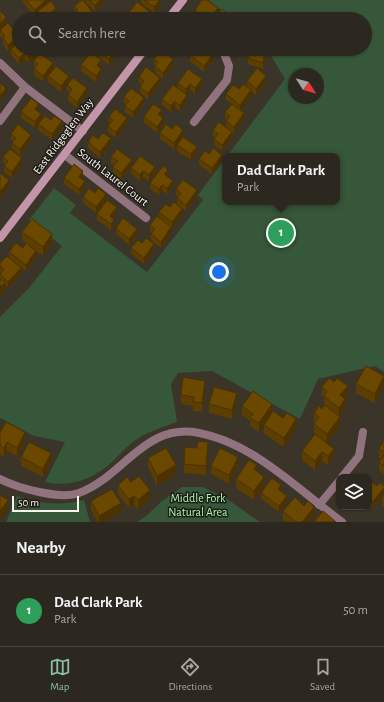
<!DOCTYPE html>
<html lang="en">
<head>
<meta charset="utf-8">
<style>
	body { margin:0; font-family:"Alegreya Sans",sans-serif; background:#342f28; color:#f1f3f6 }
	.controls { position:absolute; right:12px; bottom:12px; display:grid; overflow:hidden; border-radius:8px; box-shadow:0 1px 3px #0004 }
	.controls button { width:36px; height:36px; display:grid; place-items:center; padding:0; border:0; border-bottom:1px solid #48443d; background:#2c271f; color:#f1f3f6; font:20px sans-serif }
	.compass { position:absolute; left:288px; top:68px; width:36px; height:36px; border-radius:50%; background:#2c271f; box-shadow:0 1px 3px #0004; rotate:127deg }
	.scale { position:absolute; left:12px; bottom:10px; width:67px; box-sizing:border-box; padding-left:4px; border:2px solid #f9f4ed; border-top:0; font-size:11px; line-height:14px; white-space:nowrap; color:#f9f4ed; -webkit-text-stroke:3px #1f1c17; paint-order:stroke }
	.you { position:absolute; left:219px; top:272px; width:14px; height:14px; margin:-10px; border:3px solid #fff; border-radius:50%; background:#1a73e8; box-shadow:0 0 0 6px #1a73e833 }
	.badge { display:grid; place-items:center; width:26px; height:26px; border-radius:50%; background:#8abfa5; color:#fff; font-size:13px; font-weight:700 }
	.pin { position:absolute; translate:-50% -50%; border:2px solid #fff; box-shadow:0 1px 4px #0006 }
	.popup { position:absolute; left:222px; top:153px; width:118px; height:52px; box-sizing:border-box; display:grid; place-content:center; border-radius:8px; background:#2c271f; filter:drop-shadow(0 1px 3px #0005); font-size:13px; white-space:nowrap; color:#a6a5a4 }
	.popup b { font-size:15px; color:#f1f3f6 }
	.popup::after { content:''; position:absolute; left:50%; top:100%; margin-left:-8px; border:8px solid transparent; border-top-color:#2c271f }
	.list { margin:0; padding:0; list-style:none }
	h2 { display:flex; justify-content:space-between; align-items:center; height:52px; margin:0; padding:0 16px; font-size:17px }
	h2 small { font-size:13px; font-weight:400; color:#a6a5a4 }
	.list li { display:grid; grid-template-columns:26px 1fr auto; gap:12px; align-items:center; box-sizing:border-box; height:72px; padding:0 16px; border-top:1px solid #48443d }
	.list b { display:block; font-size:15px; white-space:nowrap }
	.list p { margin:0; font-size:13px; white-space:nowrap; color:#a6a5a4 }
	.list em { font-size:13px; font-style:normal; color:#a6a5a4 }
	.icon { flex:none; width:22px; height:22px; fill:none; stroke:currentColor; stroke-width:2; stroke-linecap:round; stroke-linejoin:round }
	.map { position:relative; flex:none; width:384px; height:522px; overflow:hidden }
	.search { position:absolute; background:#2c271f; box-shadow:0 1px 3px #0004; left:12px; right:12px; top:12px; height:44px; display:flex; align-items:center; gap:10px; box-sizing:border-box; padding:0 14px; border-radius:22px; color:#a6a5a4; font-size:15px }
	.sheet { height:124px; background:#2c271f }
	nav { display:flex; justify-content:space-around; align-items:center; box-sizing:border-box; height:56px; border-top:1px solid #48443d; background:#2c271f; font-size:11px; color:#a6a5a4 }
	nav a { display:grid; justify-items:center; gap:2px }
	nav .on { color:#8abfa5 }
	.map>svg:first-child { display:block }
</style>
</head>
<body>
<div class="map">
<svg width="384" height="522" viewBox="0 0 384 522">
	<rect width="100%" height="100%" fill="#3b3429"/>
	<path fill="#365739" fill-rule="evenodd" d="M208,0H384V372L375,366L318,379L300,419L212,371L178,373L171,384L177,422C163,427 149,431 137,439C128,445 120,454 112,462C94,479 69,488 45,482L65,442L34,436L0,418V317L29,288L62,246L29,220L54,188L76,205L70,213L147,272L203,200L198,195L225,159V202H337V156H227L285,79L267,49H365V19H233ZM294,74H318V98H294Z
		M182,487H203L227,499L260,522H137L145,517L162,501Z
		M17,496C40,504 61,506 84,500L90,522H6Z"/>
	<g fill="none" stroke-linecap="round" stroke-linejoin="round">
		<path stroke="#90737f" stroke-width="8" d="M0,63L25,87L83,131
			M0,121L25,87
			M194,122L227,80L229,66L223,51L220,49
			M65,155L146,218
			M342,477L359,456L363,432
			M0,479C18,488 60,500 79,493C123,477 145,422 199,433C253,443 299,490 342,522
			M319,505L339,481"/>
		<path stroke="#c395a8" stroke-width="8" d="M168,19L183,0
			M0,238L145,49"/>
	</g>
	<path fill="#5c3e00" d="M23,0H47V4L56,14L54,15L55,19H40L38,17V13L35,16L23,3Z
		M86,0H105L95,11L86,3Z
		M141,0H160V6L154,13L141,3Z
		M207,0L214,19H209L207,18V19H199L195,16V10Z
		M74,6L92,18L91,19H73V14L75,12Z
		M0,11L6,23L1,29L19,42L8,51L3,44V40L0,36Z
		M127,15L150,18V19H127Z
		M11,49L36,57L28,63L25,59L19,64L11,55Z
		M63,49H75L68,55Z
		M119,49V51L109,65L99,57V51Z
		M174,49H192L186,58Z
		M239,49H246L244,52Z
		M265,54L263,69L248,64V58Z
		M190,55L214,59L204,72L190,61Z
		M154,59L173,65L163,79L155,72V65H154Z
		M34,61L53,69L43,82L34,75V69L35,68L34,67Z
		M81,65L101,66L100,67L101,75L96,82L81,71Z
		M48,76H69L61,92L48,82Z
		M139,77L160,84L148,99L140,93V87L141,85L139,83Z
		M247,81L266,82L256,95L251,91V96L240,110L244,119L234,133L226,127V121L227,120L225,119V112L232,104L226,100V94L239,89L247,87Z
		M178,83L202,85L195,94L190,90L186,95L187,101L180,111L175,107L171,112L162,105V99L178,88Z
		M67,85L87,94L77,108L68,101V95L69,93L67,91Z
		M124,97L144,104L133,118L125,112V106L126,105L124,103Z
		M39,110L38,111L41,120L35,128L21,118V112Z
		M161,116L163,124L157,133L144,123V117L162,116Z
		M109,117L127,124L116,138L108,132V126L110,124L109,123Z
		M38,124L62,127L52,140L38,130Z
		M213,130L232,138L222,151L214,145V139L215,138L213,136Z
		M160,133L183,136L174,149L160,139Z
		M11,134L31,141L20,155L12,149V143L13,142L11,140Z
		M98,139L111,144L100,158L88,148V142Z
		M177,145L197,153L191,160L177,151Z
		M209,154L222,161L212,174L199,165V159Z
		M3,157L22,164L12,178L4,172V166L5,164L3,163Z
		M111,157L132,166L121,179L113,173V167L115,165L111,163Z
		M131,168L155,173L149,181L143,177L140,181L131,174Z
		M168,176L167,177L173,187L167,194L162,191L159,195L150,189V183Z
		M83,177L82,179L85,187L79,195L64,184V178Z
		M176,189L197,196L186,211L177,204V198L178,197L176,195Z
		M83,197L106,200L96,213L83,203Z
		M159,212L182,215L172,228L171,227V233L161,248L151,240V234L152,233L150,231V225L159,218Z
		M117,213L112,219L114,226L111,230L97,220V214Z
		M116,228L137,235L129,245L116,234Z
		M22,232L52,243L43,256L36,251V257L26,271L13,261L21,274L8,288L5,284V291L0,296V274L1,273L0,272V263L9,258V252L23,248L26,243L22,240Z
		M142,243L154,250L144,264L131,254V248Z
		M384,376L375,403L356,393V384Z
		M322,387L348,394L345,398V408L339,416L340,426L327,443L314,433V424L315,422H314V413L322,409L325,405H324V397L322,396Z
		M205,390L202,412L193,411V406L181,404V395Z
		M237,402L232,419L209,413V404Z
		M242,406L272,413L296,428L284,447L264,434V425L270,415L259,432L250,426V421L242,415Z
		M0,433L25,441L17,456L7,451L4,457L0,454Z
		M315,434L334,457L328,465L322,461L315,470L302,460V451Z
		M384,441V474L379,471V463L381,459L379,458V449Z
		M208,451L206,475L184,473V464Z
		M21,457L51,462L43,477L21,466Z
		M148,458L176,474L157,485L148,467Z
		M211,466H238L229,484L211,474Z
		M236,479L264,486L254,500L236,488Z
		M369,480L377,486H384V494L373,508L369,505Z
		M131,482L150,499L138,509L134,505L129,508L118,494V485Z
		M281,491L287,502L279,512L261,499V493Z
		M384,495V507L382,506V497Z
		M91,501L121,512L104,522H98L91,510Z
		M283,511L314,516L309,522H286L283,520Z"/>
	<path fill="#4b3200" d="M46,0H47V5L38,11V13L35,16V10Z
		M100,0H105L95,11V5Z
		M160,0V6L154,13V7Z
		M56,8V14L51,18V12Z
		M218,8V14L214,19H212V15Z
		M92,12V18L91,19H84Z
		M150,12V19H145Z
		M207,12V19H204V17Z
		M55,16V19H51Z
		M6,17V23L0,30V24Z
		M19,36V42L8,51V45Z
		M68,49H75L68,55Z
		M116,49H119V51L109,65V59Z
		M188,49H192L186,58V52Z
		M265,49V54L263,69V63Z
		M36,51V57L28,63V57Z
		M25,53V59L19,64V58Z
		M214,53V59L204,72V66Z
		M173,59V65L163,79V73Z
		M101,60V66L97,71V65Z
		M53,63V69L43,82V76Z
		M101,69V75L96,82V76Z
		M69,76V82L61,92V86Z
		M266,76V82L256,95V89Z
		M160,78V84L148,99V93Z
		M202,79V85L195,94V88Z
		M190,84V90L186,95V89Z
		M6,88V94L1,101V95Z
		M87,88V94L77,108V102Z
		M251,90V96L240,111V105Z
		M187,95V101L180,111V105Z
		M144,98V104L133,118V112Z
		M175,101V107L171,112V106Z
		M39,104V110L35,115V109Z
		M162,110V116L158,120V114Z
		M244,113V119L234,133V127Z
		M41,114V120L35,128V122Z
		M127,118V124L116,138V132Z
		M163,118V124L157,133V127Z
		M62,121V127L52,140V134Z
		M183,130V136L174,149V143Z
		M232,132V138L222,151V145Z
		M31,135V141L20,155V149Z
		M111,138V144L100,158V152Z
		M197,147V153L191,160V154Z
		M222,155V161L212,174V168Z
		M22,158V164L12,178V172Z
		M132,160V166L121,179V173Z
		M155,167V173L149,181V175Z
		M168,170V176L164,180V174Z
		M83,171V177L79,183V177Z
		M143,171V177L140,181V175Z
		M9,180V186L0,198V192Z
		M85,181V187L79,195V189Z
		M173,181V187L167,194V188Z
		M162,185V191L159,195V189Z
		M197,190V196L186,211V205Z
		M106,194V200L96,213V207Z
		M117,207V213L110,222V216Z
		M182,209V215L172,228V222Z
		M114,220V226L111,230V224Z
		M171,227V233L161,248V242Z
		M137,229V235L129,245V239Z
		M52,234V243L43,256V247Z
		M154,244V250L144,264V258Z
		M36,251V257L26,271V265Z
		M21,268V274L8,288V282Z
		M5,283V291L0,296V287Z
		M384,377V386L375,403V394Z
		M205,381V390L202,412V403Z
		M348,386V394L340,404V395Z
		M237,393V402L232,419V410Z
		M345,399V408L339,416V408Z
		M272,404V413L259,432V423Z
		M340,417V426L327,443V434Z
		M296,419V428L284,447V438Z
		M25,432V441L17,456V448Z
		M7,442V451L4,457V448Z
		M208,442V451L206,475V466Z
		M334,449V457L328,465V456Z
		M322,452V461L315,470V461Z
		M51,453V462L43,477V469Z
		M238,457V466L229,484V475Z
		M176,465V474L157,485V476Z
		M257,465V474L254,469Z
		M264,477V486L254,500V491Z
		M281,485V491L278,495V489Z
		M384,488V494L373,508V502Z
		M150,490V499L138,509V500Z
		M134,496V505L129,508V499Z
		M287,496V502L279,512V506Z
		M8,500V509L0,519V511Z
		M121,503V512L104,522H99V516Z
		M314,507V516L309,522H302Z"/>
	<path fill="#6b4800" stroke="#4b3200" d="M26,0H46L35,10Z
		M82,0H83L92,12L84,19H77L73,14L78,10L74,6Z
		M89,0H100L95,5Z
		M144,0H160L154,7Z
		M202,0H207L218,8L212,15L207,12L204,17L195,10Z
		M51,1L56,8L51,12L55,16L51,19H45L38,11Z
		M137,2L150,12L145,19H142L139,17L138,19H132L127,15Z
		M222,9L234,19H215V18Z
		M0,11L6,17L0,24Z
		M8,23L19,36L8,45L3,38L5,36L0,30Z
		M19,42V49H35L36,51L28,57L25,53L19,58L11,49Z
		M101,49H116L109,59L99,51Z
		M182,49H188L186,52Z
		M195,49H199L201,51L203,49H208L214,53L204,66L190,55Z
		M249,49H265L263,63L248,58Z
		M161,50L173,59L163,73L155,66L158,62L154,59Z
		M91,52L101,60L97,65L101,69L96,76L81,65Z
		M39,53L53,63L43,76L34,69L38,64L34,61Z
		M56,66L69,76L61,86L48,76Z
		M146,67L160,78L148,93L140,87L144,81L139,77Z
		M257,68L266,76L256,89L247,81Z
		M188,69L202,79L195,88L190,84L186,89L178,83Z
		M73,78L87,88L77,102L68,95L72,89L67,85Z
		M0,83L6,88L1,95H0Z
		M243,84L251,90L240,105L226,94L233,85L239,89Z
		M173,85L187,95L180,105L175,101L171,106L162,99Z
		M131,88L144,98L133,112L125,106L129,101L124,97Z
		M31,98L39,104L35,109L41,114L35,122L21,112Z
		M153,104L162,110L158,114L163,118L157,127L144,117Z
		M232,104L244,113L234,127L226,121L230,116L225,112Z
		M115,109L127,118L116,132L108,126L113,120L109,117Z
		M45,116L51,120L54,116L62,121L52,134L38,124Z
		M219,122L232,132L222,145L214,139L218,134L213,130Z
		M18,124L31,135L20,149L12,143L16,138L11,134Z
		M166,124L172,129L176,124L183,130L174,143L160,133Z
		M103,133L111,138L100,152L88,142L93,135L98,139Z
		M183,137L197,147L191,154L177,145Z
		M213,148L222,155L212,168L199,159L205,151L209,154Z
		M10,149L22,158L12,172L4,166L8,161L3,157Z
		M117,149L132,160L121,173L113,167L118,161L111,157Z
		M140,156L155,167L149,175L143,171L140,175L131,168Z
		M74,164L83,171L79,177L85,181L79,189L64,178Z
		M163,166L168,170L164,174L173,181L167,188L162,185L159,189L150,183Z
		M0,173L9,180L0,192Z
		M183,180L197,190L186,205L177,198L181,193L176,189Z
		M89,188L95,193L98,188L106,194L96,207L83,197Z
		M107,200L117,207L110,216L114,220L111,224L97,214Z
		M174,202L182,209L172,222L159,212L166,204L170,207Z
		M157,216L171,227L161,242L151,234L155,229L150,225Z
		M123,218L137,229L129,239L116,228Z
		M32,219L52,234L43,247L22,232Z
		M146,238L154,244L144,258L131,248L138,240L142,243Z
		M16,243L23,248L26,243L36,251L26,265L9,252Z
		M7,256L21,268L8,282L0,274L4,269L0,266V263Z
		M0,278L5,283L0,287Z
		M366,366L384,376L375,394L356,384Z
		M183,377L205,381L202,403L193,402L194,397L181,395Z
		M329,378L334,382L337,378L348,386L340,395L345,399L339,408L324,396L327,391L322,387Z
		M214,387L237,393L232,410L209,404Z
		M253,391L272,404L259,423L250,418L253,414L242,406Z
		M325,405L340,417L327,434L314,424L319,417L314,413L319,406L322,409Z
		M273,411L283,418L287,413L296,419L284,438L264,425Z
		M6,422L25,432L17,448L7,442L4,448L0,445V433Z
		M315,434L334,449L328,456L322,452L315,461L302,451Z
		M198,441L208,442L206,466L184,464L185,447L197,448Z
		M384,441V452L379,449Z
		M29,442L51,453L43,469L21,457Z
		M166,448L176,465L157,476L148,458Z
		M220,448L238,457L229,475L211,466Z
		M384,454V465L379,463Z
		M249,460L257,465L254,469L264,477L254,491L236,479Z
		M139,476L150,490L138,500L134,496L129,499L118,485L127,477L131,482Z
		M272,478L281,485L278,489L287,496L279,506L261,493Z
		M369,480L377,486L380,483L384,486V488L373,502L369,499Z
		M112,489L121,503L99,516L91,501Z
		M0,495L8,500L0,511Z
		M295,497L304,506L308,501L314,507L302,522H296L283,511Z
		M323,511L336,522H314Z"/>
	<g text-anchor="middle" dominant-baseline="central" stroke-width="3" stroke-linejoin="round" paint-order="stroke">
		<g font-size="12" fill="#f9f4ed" stroke="#1f1c17">
			<text transform="translate(63 136) rotate(-53)">East Ridgeglen Way</text>
			<text transform="translate(113 177) rotate(38)">South Laurel Court</text>
		</g>
		<g font-size="12" fill="#aaf5b0" stroke="#1f1c17">
			<text x="198" y="498">Middle Fork<tspan x="198" dy="14">Natural Area</tspan></text>
		</g>
	</g>
</svg>
<div class="controls">
<button><svg class="icon" aria-label="layers" viewBox="0 0 24 24"><path d="M12 4l9 5-9 5-9-5zM3 14l9 5 9-5"/></svg></button>
</div>
<svg class="compass" viewBox="-18 -18 36 36"><path d="M0-13l5 13h-10z" fill="#e53935"/><path d="M0 13l5-13h-10z" fill="#a6a5a4"/></svg>
<div class="scale">50 m</div>
<div class="you"></div>
<div class="pin badge" style="left:281px;top:233px;background:#2e9e5b">1</div>
<div class="popup"><b>Dad Clark Park</b>Park</div>
<div class="search"><svg class="icon" aria-label="search" viewBox="0 0 24 24"><circle cx="10" cy="10" r="6"/><path d="M15 15l6 6"/></svg>Search here</div>
</div>
<section class="sheet">
<h2>Nearby<small></small></h2>
<ul class="list">
<li><span class="badge" style="background:#2e9e5b">1</span><div><b>Dad Clark Park</b><p>Park</p></div><em>50 m</em></li>
</ul>
</section>
<nav>
<a class="on"><svg class="icon" aria-label="map" viewBox="0 0 24 24"><path d="M3 6l6-2 6 2 6-2v14l-6 2-6-2-6 2zM9 4v14M15 6v14"/></svg>Map</a>
<a><svg class="icon" aria-label="directions" viewBox="0 0 24 24"><path d="M12 3l9 9-9 9-9-9zM9 14v-3h6M13 9l2 2-2 2"/></svg>Directions</a>
<a><svg class="icon" aria-label="saved" viewBox="0 0 24 24"><path d="M7 4h10v16l-5-4-5 4z"/></svg>Saved</a>
</nav>
</body>
</html>
